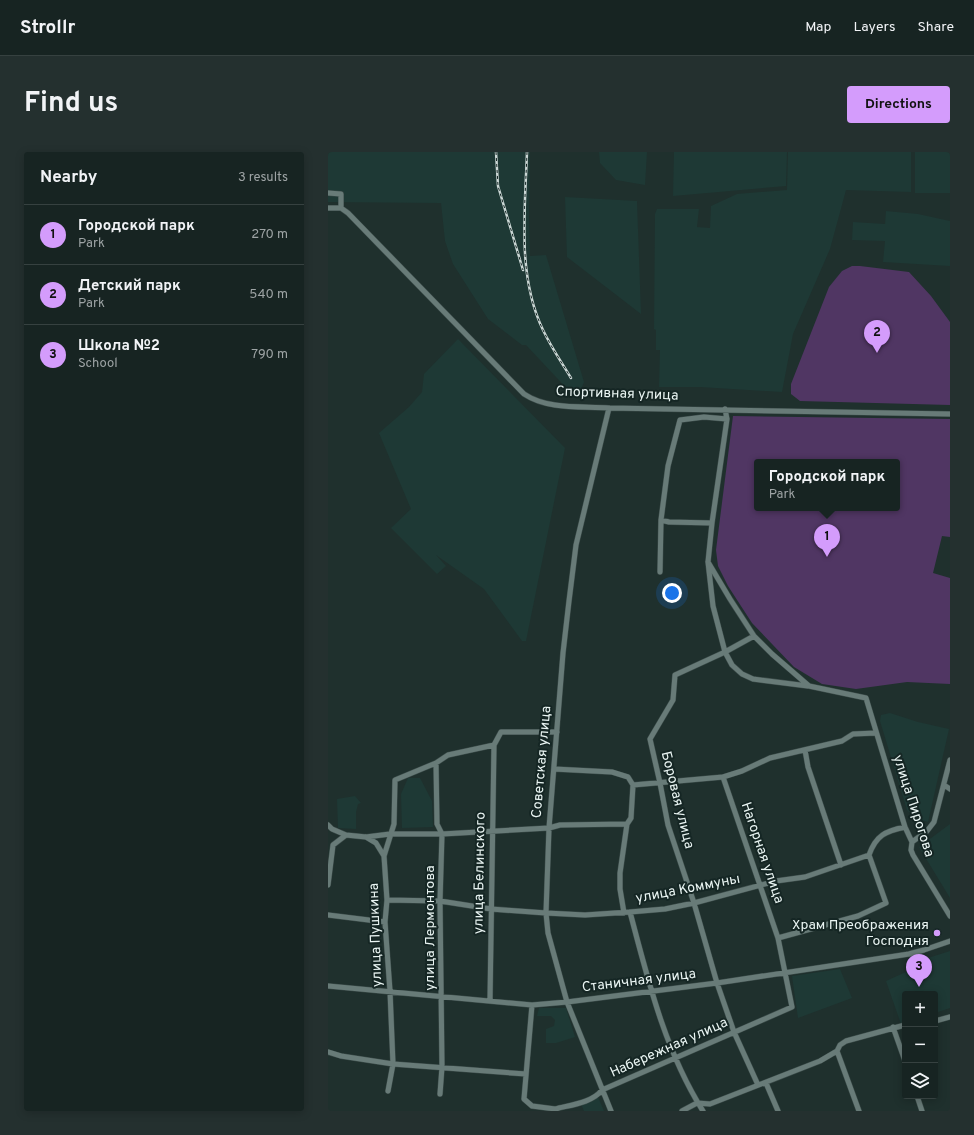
<!DOCTYPE html>
<html lang="en">
<head>
<meta charset="utf-8">
<style>
	body { margin:0; font-family:Overpass,sans-serif; background:#24302f; color:#f1f3f6 }
	.controls { position:absolute; right:12px; bottom:12px; display:grid; overflow:hidden; border-radius:4px; box-shadow:0 2px 10px #0003 }
	.controls button { width:36px; height:36px; display:grid; place-items:center; padding:0; border:0; border-bottom:1px solid #364140; background:#172422; color:#f1f3f6; font:20px sans-serif }
	.you { position:absolute; left:344px; top:441px; width:14px; height:14px; margin:-10px; border:3px solid #fff; border-radius:50%; background:#1a73e8; box-shadow:0 0 0 6px #1a73e833 }
	.badge { display:grid; place-items:center; width:26px; height:26px; border-radius:50%; background:#d49cfc; color:#111; font-size:13px; font-weight:700 }
	.pin { position:absolute; translate:-50% -33px; filter:drop-shadow(0 1px 2px #0008) }
	.pin::after { content:''; position:absolute; top:21px; width:14px; height:12px; background:inherit; clip-path:polygon(0 0,100% 0,50% 100%) }
	.popup { position:absolute; left:426px; top:307px; width:146px; height:52px; box-sizing:border-box; display:grid; place-content:center; border-radius:4px; background:#172422; filter:drop-shadow(0 1px 3px #0005); font-size:13px; white-space:nowrap; color:#9ea4a5 }
	.popup b { font-size:15px; color:#f1f3f6 }
	.popup::after { content:''; position:absolute; left:50%; top:100%; margin-left:-8px; border:8px solid transparent; border-top-color:#172422 }
	.list { margin:0; padding:0; list-style:none }
	h2 { display:flex; justify-content:space-between; align-items:center; height:52px; margin:0; padding:0 16px; font-size:17px }
	h2 small { font-size:13px; font-weight:400; color:#9ea4a5 }
	.list li { display:grid; grid-template-columns:26px 1fr auto; gap:12px; align-items:center; box-sizing:border-box; height:60px; padding:0 16px; border-top:1px solid #364140 }
	.list b { display:block; font-size:15px; white-space:nowrap }
	.list p { margin:0; font-size:13px; white-space:nowrap; color:#9ea4a5 }
	.list em { font-size:13px; font-style:normal; color:#9ea4a5 }
	.icon { flex:none; width:22px; height:22px; fill:none; stroke:currentColor; stroke-width:2; stroke-linecap:round; stroke-linejoin:round }
	.map { position:relative; flex:none; width:622px; height:959px; overflow:hidden; border-radius:4px }
	header { display:flex; align-items:center; gap:24px; box-sizing:border-box; height:56px; padding:0 20px; background:#172422; border-bottom:1px solid #364140 }
	header strong { font-size:19px }
	nav { display:flex; gap:22px; margin-inline-start:auto; font-size:14px }
	.intro { display:flex; align-items:center; justify-content:space-between; box-sizing:border-box; height:96px; padding:0 24px }
	h1 { margin:0; font-size:28px }
	.button { padding:10px 18px; border-radius:4px; background:#d49cfc; color:#111; font-size:14px; font-weight:700 }
	main { display:flex; gap:24px; padding:0 24px }
	aside { flex:1; background:#172422; border-radius:4px; box-shadow:0 2px 10px #0003 }
	.map>svg:first-child { display:block }
</style>
</head>
<body>
<header>
<strong>Strollr</strong>
<nav><a>Map</a><a>Layers</a><a>Share</a></nav>
</header>
<div class="intro"><h1>Find us</h1><a class="button">Directions</a></div>
<main>
<aside>
<h2>Nearby<small>3 results</small></h2>
<ul class="list">
<li><span class="badge">1</span><div><b>Городской парк</b><p>Park</p></div><em>270 m</em></li>
<li><span class="badge">2</span><div><b>Детский парк</b><p>Park</p></div><em>540 m</em></li>
<li><span class="badge">3</span><div><b>Школа №2</b><p>School</p></div><em>790 m</em></li>
</ul>
</aside>
<div class="map">
<svg width="622" height="959" viewBox="0 0 622 959">
	<rect width="100%" height="100%" fill="#1f302d"/>
	<path fill="#1e3935" d="M0,0H202L201,63L202,104L218,103L256,230L251,242L243,241L198,193H194L160,167L125,112L117,89L113,51L0,50Z
		M271,0H319L317,33L288,28L272,11Z
		M346,0H459L458,34L345,44Z
		M460,0H583V40L518,38L502,97L465,182L454,240L372,235H331L332,198H328V178L326,177L327,62L329,57H371L369,75L382,76L383,54L409,42L459,38Z
		M587,0H622V41H587Z
		M237,45L309,49L313,162L239,105Z
		M558,59L590,62L622,69V114L555,110L557,89L524,88L525,70L557,72Z
		M130,187L237,296L198,489H194L156,437L108,403L118,414L109,422L63,376L83,357L51,281L81,255L94,240L96,222Z
		M562,561L590,570L621,577L600,670L587,666L579,658L552,569L553,563Z
		M80,626H92L104,649L105,675L74,676L73,642Z
		M27,644L33,651L30,652L28,660V677L10,676L9,647Z
		M622,672V746L591,695Z
		M622,799V856L607,861V842H577V871L573,872L558,829L580,819L600,806Z
		M512,817L524,846L470,866L464,824Z
		M211,856H238L247,885L228,891H218V877L226,874L227,868L223,864H209Z
		M270,945L276,959H256L253,952Z"/>
	<path fill="#503663" fill-rule="evenodd" d="M524,114H532L581,120L603,144L622,170V253L472,249L463,242V232L501,135L514,119Z
		M405,264L622,267V385L614,384L605,421L622,426V532L579,530L528,537L494,532L466,515L424,471L400,434L390,414L388,398ZM429,310H569V356H429Z"/>
	<g fill="none" stroke-linecap="round" stroke-linejoin="round">
		<defs>
			<path id="minor" d="M0,41L13,42V56
				M0,56H13
				M13,56L20,61L196,242C220,258 253,254 281,256L622,262
				M281,256L248,393L241,449L235,501L221,676L218,761L220,781L239,850L283,959
				M397,257L399,267L384,371L380,410L385,454L397,500L404,513L414,522L425,527L480,534
				M333,368L341,370L384,371
				M380,410L402,447L426,484L444,502L481,534L538,546L577,675L584,690L583,698L585,703L622,764
				M332,420L333,368L340,314L352,268L376,265L399,267
				M426,484L397,500L347,523L345,548L322,587L332,631L340,673L366,751L389,831L406,880L430,933
				M477,598L480,615L513,713
				M108,611L109,672L114,682L112,749L114,915L112,942
				M226,617L284,620L300,625L305,633
				M305,633L395,625L414,619L442,606L514,589L525,582L548,581
				M616,633L622,637
				M0,673L4,677L18,683L5,693L0,733
				M18,683L38,685L62,682H114L221,676L232,673L299,672
				M38,685L48,691L56,704
				M584,690L599,679L606,670L622,608
				M59,748L112,749L163,757L218,761L257,763L302,760L337,757L366,751L448,729L477,725L541,703C548,683 558,679 577,675
				M302,760C320,828 337,899 375,959
				M296,761L292,737V721L299,672L303,666L305,633
				M0,763L57,770
				M450,786L530,764L558,751L541,703
				M0,834L204,853L239,850L389,831L581,802L596,798L622,789
				M162,848L166,593
				M204,853L196,947L204,954L227,957L228,959
				M607,869L622,865
				M565,875L577,909
				M509,899L531,959
				M0,900L13,904L65,912L198,922
				M438,931L450,959
				M60,939L65,912L62,839L57,770L59,748L56,704L66,672L67,628L108,611L120,603L166,593L173,580H229
				M589,944L594,959
				M227,957C242,953 264,951 274,938L464,855L450,786L395,625
				M354,959L369,951L382,952L492,909L509,899L512,893L518,889L577,873"/>
		</defs>
		<use href="#minor" stroke="#3d4d4b" stroke-width="6"/>
		<use href="#minor" stroke="#687b78" stroke-width="5"/>
		<defs>
			<path id="rail" d="M168,0L170,34L195,118
				M199,0C197,59 189,124 215,178C223,195 234,211 243,226"/>
		</defs>
		<use href="#rail" stroke="#cbd7d5" stroke-width="2.5"/>
		<use href="#rail" stroke="#152624" stroke-width="1" stroke-dasharray="3" stroke-linecap="butt"/>
	</g>
	<circle fill="#d49cfc" stroke="#152624" stroke-width="1.5" cx="609" cy="781" r="4"/>
	<g text-anchor="middle" dominant-baseline="central" stroke-width="4" stroke-linejoin="round" paint-order="stroke">
		<g font-size="14" fill="#e9f4f2" stroke="#152624">
			<text transform="translate(289 242) rotate(2)">Спортивная улица</text>
			<text transform="translate(214 610) rotate(-85)">Советская улица</text>
			<text transform="translate(349 648) rotate(76)">Боровая улица</text>
			<text transform="translate(585 654) rotate(72)">улица Пирогова</text>
			<text transform="translate(434 701) rotate(71)">Нагорная улица</text>
			<text transform="translate(152 721) rotate(-89)">улица Белинского</text>
			<text transform="translate(360 737) rotate(-11)">улица Коммуны</text>
			<text transform="translate(102 776) rotate(-90)">улица Лермонтова</text>
			<text transform="translate(48 783) rotate(-92)">улица Пушкина</text>
			<text transform="translate(311 829) rotate(-7)">Станичная улица</text>
			<text transform="translate(341 896) rotate(-24)">Набережная улица</text>
		</g>
		<g font-size="14" fill="#e9f4f2" stroke="#152624" text-anchor="end">
			<text x="601" y="773">Храм Преображения<tspan x="601" dy="16">Господня</tspan></text>
		</g>
	</g>
</svg>
<div class="controls">
<button>+</button>
<button>−</button>
<button><svg class="icon" aria-label="layers" viewBox="0 0 24 24"><path d="M12 4l9 5-9 5-9-5zM3 14l9 5 9-5"/></svg></button>
</div>
<div class="you"></div>
<div class="pin badge" style="left:499px;top:405px">1</div>
<div class="popup"><b>Городской парк</b>Park</div>
<div class="pin badge" style="left:549px;top:201px">2</div>
<div class="pin badge" style="left:591px;top:835px">3</div>
</div>
</main>
</body>
</html>
